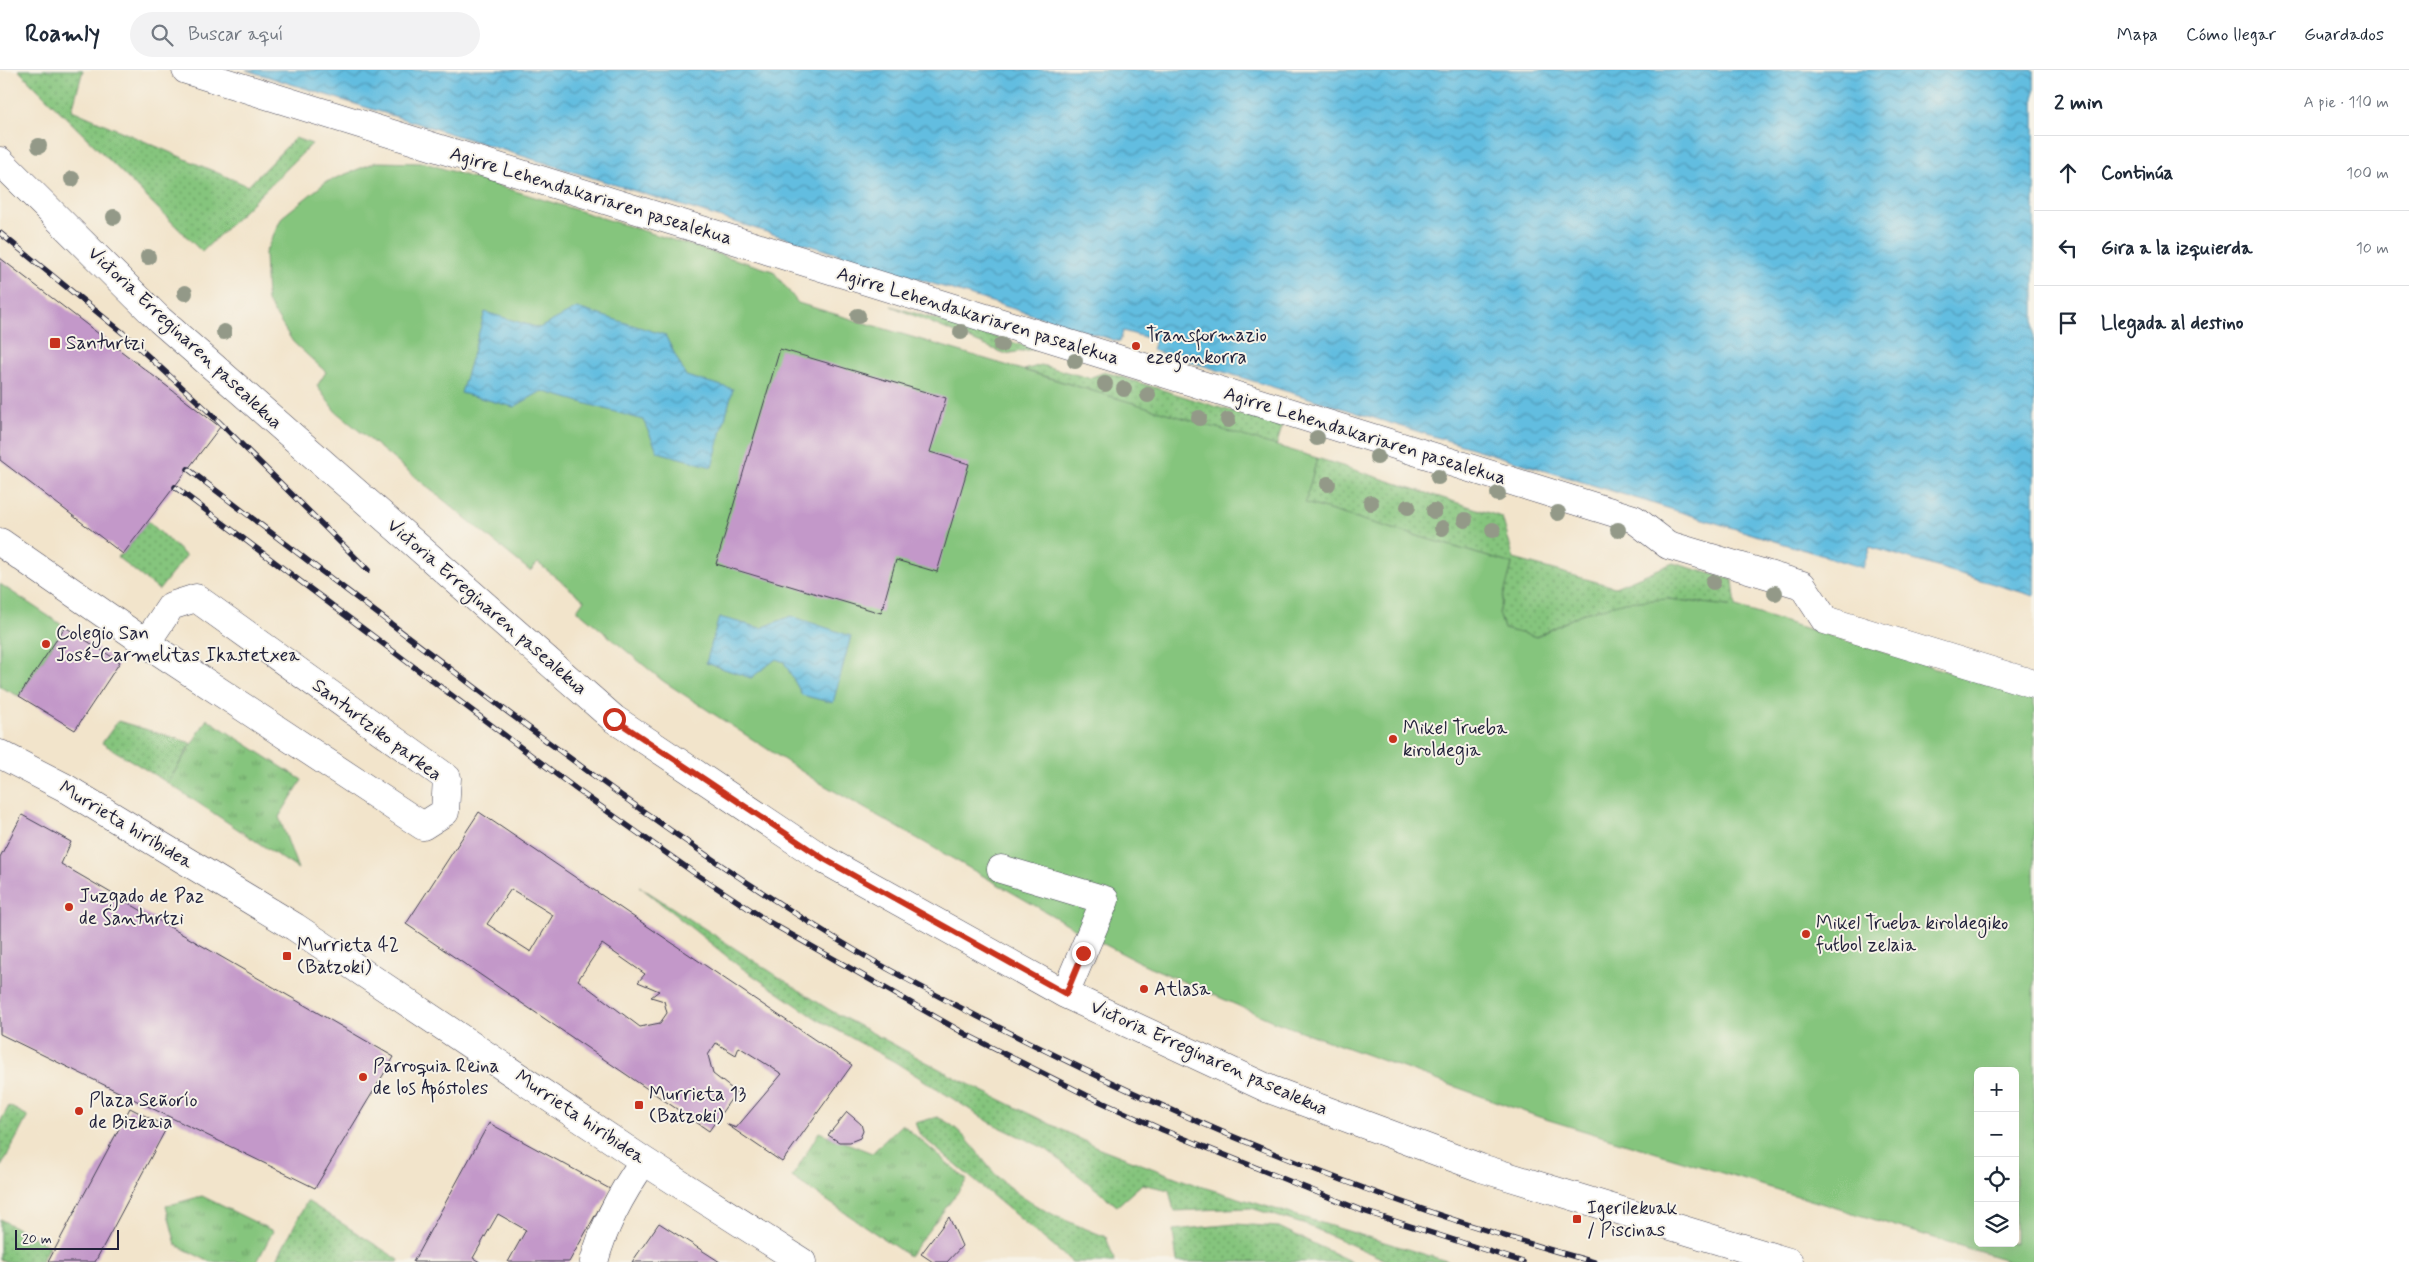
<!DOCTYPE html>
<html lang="es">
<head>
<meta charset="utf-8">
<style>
	body { margin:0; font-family:Mynerve,sans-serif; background:#f2f2f3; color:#1f2937 }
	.controls { position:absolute; right:15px; bottom:15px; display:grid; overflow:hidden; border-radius:8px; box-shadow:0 5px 20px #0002 }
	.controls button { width:45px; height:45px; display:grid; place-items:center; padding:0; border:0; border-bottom:1px solid #e0e1e3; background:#fff; color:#1f2937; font:25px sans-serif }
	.scale { position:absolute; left:15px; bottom:12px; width:104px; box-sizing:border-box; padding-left:5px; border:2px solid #22223b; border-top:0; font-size:14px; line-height:18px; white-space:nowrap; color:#22223b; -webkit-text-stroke:4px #f7f3e8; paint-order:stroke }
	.stop { position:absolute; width:15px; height:15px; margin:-11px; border:4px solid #c8321e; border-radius:50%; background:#fff }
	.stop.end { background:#c8321e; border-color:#fff; box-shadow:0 1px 5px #0008 }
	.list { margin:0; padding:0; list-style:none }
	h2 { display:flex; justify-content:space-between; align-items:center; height:65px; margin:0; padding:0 20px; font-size:21px }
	h2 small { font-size:16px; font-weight:400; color:#747a83 }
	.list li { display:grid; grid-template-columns:32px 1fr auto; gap:15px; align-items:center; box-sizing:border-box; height:75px; padding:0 20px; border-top:1px solid #e0e1e3 }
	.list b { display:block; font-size:19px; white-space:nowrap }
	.list em { font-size:16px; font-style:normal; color:#747a83 }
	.icon { flex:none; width:28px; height:28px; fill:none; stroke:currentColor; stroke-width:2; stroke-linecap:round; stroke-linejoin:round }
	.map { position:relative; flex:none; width:2034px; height:1192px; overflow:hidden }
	header { display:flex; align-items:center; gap:30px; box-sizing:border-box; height:70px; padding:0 25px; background:#fff; border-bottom:1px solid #e0e1e3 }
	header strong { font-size:24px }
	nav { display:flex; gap:28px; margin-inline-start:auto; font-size:18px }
	.search { width:350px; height:45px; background:#f2f2f3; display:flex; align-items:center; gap:12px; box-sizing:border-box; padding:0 18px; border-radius:28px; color:#747a83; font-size:19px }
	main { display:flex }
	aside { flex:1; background:#fff }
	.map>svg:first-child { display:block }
</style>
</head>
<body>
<header>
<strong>Roamly</strong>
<div class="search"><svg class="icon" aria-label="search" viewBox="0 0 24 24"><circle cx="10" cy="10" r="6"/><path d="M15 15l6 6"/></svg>Buscar aquí</div>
<nav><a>Mapa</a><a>Cómo llegar</a><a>Guardados</a></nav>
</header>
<main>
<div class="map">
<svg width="2034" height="1192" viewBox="0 0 2034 1192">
	<defs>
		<pattern id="grass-dots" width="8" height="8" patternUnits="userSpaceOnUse" patternTransform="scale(1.25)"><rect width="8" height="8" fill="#85c57d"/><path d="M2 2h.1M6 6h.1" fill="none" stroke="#6ca068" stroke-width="1.8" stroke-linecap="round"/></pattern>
		<pattern id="park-tufts" width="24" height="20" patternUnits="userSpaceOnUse" patternTransform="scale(1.25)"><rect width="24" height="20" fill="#85c57d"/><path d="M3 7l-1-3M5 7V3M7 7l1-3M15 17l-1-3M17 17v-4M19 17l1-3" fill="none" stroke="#6ca068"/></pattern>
		<pattern id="water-waves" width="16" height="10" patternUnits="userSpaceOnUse" patternTransform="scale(1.25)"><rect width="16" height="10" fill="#62bde0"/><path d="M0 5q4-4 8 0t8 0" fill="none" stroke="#5099b7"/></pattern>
	</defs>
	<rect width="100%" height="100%" fill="#f7f3e8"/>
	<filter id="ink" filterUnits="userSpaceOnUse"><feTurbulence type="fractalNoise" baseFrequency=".02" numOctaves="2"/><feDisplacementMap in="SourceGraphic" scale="10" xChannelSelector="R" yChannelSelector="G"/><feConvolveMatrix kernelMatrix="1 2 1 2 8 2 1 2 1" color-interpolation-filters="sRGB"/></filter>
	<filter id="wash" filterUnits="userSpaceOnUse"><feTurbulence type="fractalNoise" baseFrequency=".0096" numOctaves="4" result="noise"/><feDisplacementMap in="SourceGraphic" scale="20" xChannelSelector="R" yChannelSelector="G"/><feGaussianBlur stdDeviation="1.12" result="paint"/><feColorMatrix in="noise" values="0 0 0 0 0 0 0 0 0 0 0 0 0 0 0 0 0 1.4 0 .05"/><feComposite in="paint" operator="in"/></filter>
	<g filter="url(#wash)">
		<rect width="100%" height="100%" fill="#f2e4cb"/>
		<path fill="url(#grass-dots)" stroke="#54745c" d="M18,0H83L72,40L248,116L295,68L312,74L202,182Z
			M891,236L1035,279L1005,284Z
			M1041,295L1089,308L1105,302L1282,357L1276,377L1024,300Z
			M1317,388L1502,447L1514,489L1615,517L1673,493L1733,510L1736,537L1668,529L1581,544L1536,567L1504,559L1499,543L1512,494L1305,433Z
			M148,451L186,486L159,520L117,487L123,484Z
			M118,651L191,673L168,713L102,673Z
			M639,816L828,939L956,1008L1097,1077L1196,1115L1450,1192H1390L1309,1156L1251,1138L1174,1141L1169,1120L1142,1114L1117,1136L1046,1079L991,1053L895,992L817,949L739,896Z
			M9,1036L28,1046L0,1099V1052Z
			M937,1047C969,1060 982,1096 1008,1116C1036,1140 1072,1153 1106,1167L1115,1192H1072L920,1065L915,1053Z
			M307,1131L399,1190L398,1192H279L278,1187Z
			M0,1149L49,1176L41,1192H6L0,1189Z
			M1235,1154L1279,1157L1352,1192H1177L1173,1160Z"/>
		<path fill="url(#park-tufts)" stroke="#54745c" d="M207,649L302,710L279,747L298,799L168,713Z
			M902,1054L967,1110L909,1186L792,1107L819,1062L872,1083Z
			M202,1126L273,1161L257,1192H210L176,1175L166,1136Z"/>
		<path fill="#85c57d" stroke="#54745c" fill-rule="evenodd" d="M376,92L425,93L773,201L798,233L1317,388L1305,433L1512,494L1499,543L1504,559L1537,567L1581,544L1625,532L1668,529L1736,537L2034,628V1192H2013L1539,1047L1273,951L1139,892L1090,867L815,710L663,611L577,540L584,530L538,493L530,501L335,341L317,316L326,302L293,272L267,231L265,183L282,147L326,112ZM1978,1001H2015V1173H1978Z
			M0,514L65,557L19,626L0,617Z"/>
		<path fill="url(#water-waves)" stroke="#42708e" d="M246,0H2034V526L1870,477L1863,498L1152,280L1155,270L1123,261L1120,272Z
			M577,238L665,265L686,306L733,319L712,397L658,382L643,350L542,321L514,337L461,323L485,242L539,258Z
			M791,546L851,566L833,633L802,625L784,592L776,589L751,608L706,593L719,547L761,558Z"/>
		<g id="blocks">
			<path fill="#c398c9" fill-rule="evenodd" d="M0,188L220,357L123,484L0,390Z
				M780,279L946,328L930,382L969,394L937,502L896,490L881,543L716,494Z
				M65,557L120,592L75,660L19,626Z
				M479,742L852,995L782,1092L726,1054L736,1058L782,1004L739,977L736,985L716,973L708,985L713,1004L736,1022L709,1061L406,854ZM511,819L553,845L531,882L487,854ZM602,874L645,904L638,912L659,921L651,927L664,931L667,943L660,953L640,957L578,910Z
				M22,745L71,772L61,794L394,987L315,1118L0,964V787Z
				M130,1038L167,1057L95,1192H48Z
				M847,1042L861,1054L863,1061L860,1068L850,1072H839L828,1065Z
				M489,1053L610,1119L569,1192H508L526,1160L498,1144L473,1188L480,1192H413Z
				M949,1147L962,1176L947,1192H933L921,1184Z
				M659,1153L706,1183L720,1192H632Z"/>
		</g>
	</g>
	<g filter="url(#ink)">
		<use href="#blocks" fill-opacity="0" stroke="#413f51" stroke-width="1"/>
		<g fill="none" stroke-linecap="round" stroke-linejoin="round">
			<defs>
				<path id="minor" d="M186,0L1634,449L1668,475L1802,515L1825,550L2034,614
					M0,91L160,250L614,649L823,789L1065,924L1269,1019L1481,1098L1789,1192
					M0,472L146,573L423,756L445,742L447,708L196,528L171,536L146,573
					M0,684L64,717L295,857L644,1091L802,1192
					M1001,799L1105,830L1065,924
					M594,1192C604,1154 622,1122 644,1091"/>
			</defs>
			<use href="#minor" stroke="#413f51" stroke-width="29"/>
			<use href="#minor" stroke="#fff" stroke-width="28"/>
			<defs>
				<path id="rail" d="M0,163L123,263L208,341L368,500
					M188,399C292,479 396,558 501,637C616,723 733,808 858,882C931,924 1007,962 1083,999C1248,1078 1417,1144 1594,1192
					M175,417L576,719L693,802L769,852L969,966L1086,1025L1163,1060L1363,1141L1523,1192"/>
			</defs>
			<use href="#rail" stroke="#22223b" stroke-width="5.5"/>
			<use href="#rail" stroke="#f7f3e8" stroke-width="4" stroke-dasharray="11" stroke-linecap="butt"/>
		</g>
		<g fill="#939988">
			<circle cx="39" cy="76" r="8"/>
			<circle cx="72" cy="109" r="8"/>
			<circle cx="114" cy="147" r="8"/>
			<circle cx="148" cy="187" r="8"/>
			<circle cx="185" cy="223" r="8"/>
			<circle cx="858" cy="246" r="8"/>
			<circle cx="224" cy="262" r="8"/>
			<circle cx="961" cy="262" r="8"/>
			<circle cx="1001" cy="275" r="8"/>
			<circle cx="1075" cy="291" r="8"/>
			<circle cx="1105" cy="314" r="8"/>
			<circle cx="1124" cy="319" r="8"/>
			<circle cx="1148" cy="325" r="8"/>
			<circle cx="1199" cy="348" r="8"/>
			<circle cx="1228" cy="350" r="8"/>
			<circle cx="1317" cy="368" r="8"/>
			<circle cx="1377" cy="387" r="8"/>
			<circle cx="1438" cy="407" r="8"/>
			<circle cx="1328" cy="414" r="8"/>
			<circle cx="1498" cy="424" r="8"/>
			<circle cx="1371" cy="433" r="8"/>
			<circle cx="1408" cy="437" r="8"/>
			<circle cx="1434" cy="441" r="8"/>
			<circle cx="1558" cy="443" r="8"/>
			<circle cx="1465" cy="450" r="8"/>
			<circle cx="1442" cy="458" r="8"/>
			<circle cx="1493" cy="460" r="8"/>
			<circle cx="1618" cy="460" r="8"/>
			<circle cx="1713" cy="512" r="8"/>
			<circle cx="1775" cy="523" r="8"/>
		</g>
	</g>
	<g fill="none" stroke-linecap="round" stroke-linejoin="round" filter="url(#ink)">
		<path stroke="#c8321e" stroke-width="6" d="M614,649L824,789L1066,924L1083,883"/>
	</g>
	<g fill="#c8321e" stroke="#f7f3e8" stroke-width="2">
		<rect x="49" y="267" width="12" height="12" rx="2.5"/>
		<circle cx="1136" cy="276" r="5"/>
		<circle cx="46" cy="574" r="5"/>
		<circle cx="1393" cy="669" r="5"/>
		<circle cx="69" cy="837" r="5"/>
		<circle cx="1806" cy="864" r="5"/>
		<rect x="282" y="881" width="10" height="10" rx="2.5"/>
		<circle cx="1144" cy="919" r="5"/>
		<circle cx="363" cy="1007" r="5"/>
		<rect x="634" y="1030" width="10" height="10" rx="2.5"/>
		<circle cx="79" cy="1041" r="5"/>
		<rect x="1572" y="1144" width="10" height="10" rx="2.5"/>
	</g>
	<g text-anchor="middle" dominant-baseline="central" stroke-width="4" stroke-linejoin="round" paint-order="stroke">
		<g font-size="19" fill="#22223b" stroke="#f7f3e8">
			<text transform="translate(591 126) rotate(17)">Agirre Lehendakariaren pasealekua</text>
			<text transform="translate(978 246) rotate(17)">Agirre Lehendakariaren pasealekua</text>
			<text transform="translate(185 268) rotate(43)">Victoria Erreginaren pasealekua</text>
			<text transform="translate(1365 366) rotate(17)">Agirre Lehendakariaren pasealekua</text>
			<text transform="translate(487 537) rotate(41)">Victoria Erreginaren pasealekua</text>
			<text transform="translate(377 660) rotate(37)">Santurtziko parkea</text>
			<text transform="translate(126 755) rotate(31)">Murrieta hiribidea</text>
			<text transform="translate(1209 988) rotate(24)">Victoria Erreginaren pasealekua</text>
			<text transform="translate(580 1047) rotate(34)">Murrieta hiribidea</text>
		</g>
		<g font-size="19" fill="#22223b" stroke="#f7f3e8" text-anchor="start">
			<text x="1146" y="265">Transformazio<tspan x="1146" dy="22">ezegonkorra</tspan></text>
			<text x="66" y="273">Santurtzi</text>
			<text x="56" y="563">Colegio San<tspan x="56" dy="22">José-Carmelitas Ikastetxea</tspan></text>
			<text x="1403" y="658">Mikel Trueba<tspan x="1403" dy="22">kiroldegia</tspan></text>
			<text x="79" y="826">Juzgado de Paz<tspan x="79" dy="22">de Santurtzi</tspan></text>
			<text x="1816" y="853">Mikel Trueba kiroldegiko<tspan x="1816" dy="22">futbol zelaia</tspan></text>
			<text x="297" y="875">Murrieta 42<tspan x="297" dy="22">(Batzoki)</tspan></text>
			<text x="1154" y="919">Atlasa</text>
			<text x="373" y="996">Parroquia Reina<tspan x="373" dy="22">de los Apóstoles</tspan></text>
			<text x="649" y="1024">Murrieta 13<tspan x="649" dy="22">(Batzoki)</tspan></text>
			<text x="89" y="1030">Plaza Señorío<tspan x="89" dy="22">de Bizkaia</tspan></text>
			<text x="1587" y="1138">Igerilekuak<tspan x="1587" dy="22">/ Piscinas</tspan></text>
		</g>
	</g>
</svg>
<div class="controls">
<button>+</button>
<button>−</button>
<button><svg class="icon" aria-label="locate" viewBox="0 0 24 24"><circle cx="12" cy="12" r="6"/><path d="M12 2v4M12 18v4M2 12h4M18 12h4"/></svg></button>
<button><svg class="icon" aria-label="layers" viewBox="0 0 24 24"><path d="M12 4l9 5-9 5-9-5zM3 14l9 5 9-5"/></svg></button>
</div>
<div class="scale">20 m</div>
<div class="stop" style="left:614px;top:649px"></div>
<div class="stop end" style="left:1083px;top:883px"></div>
</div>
<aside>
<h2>2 min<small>A pie · 110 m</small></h2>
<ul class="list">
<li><svg class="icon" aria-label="ahead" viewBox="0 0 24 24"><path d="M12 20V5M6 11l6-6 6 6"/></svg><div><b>Continúa</b></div><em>100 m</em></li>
<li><svg class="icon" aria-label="left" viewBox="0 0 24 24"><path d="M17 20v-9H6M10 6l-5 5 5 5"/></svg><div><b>Gira a la izquierda</b></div><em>10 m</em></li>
<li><svg class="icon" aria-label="arrive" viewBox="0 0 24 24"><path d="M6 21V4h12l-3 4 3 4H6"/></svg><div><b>Llegada al destino</b></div></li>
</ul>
</aside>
</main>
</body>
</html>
